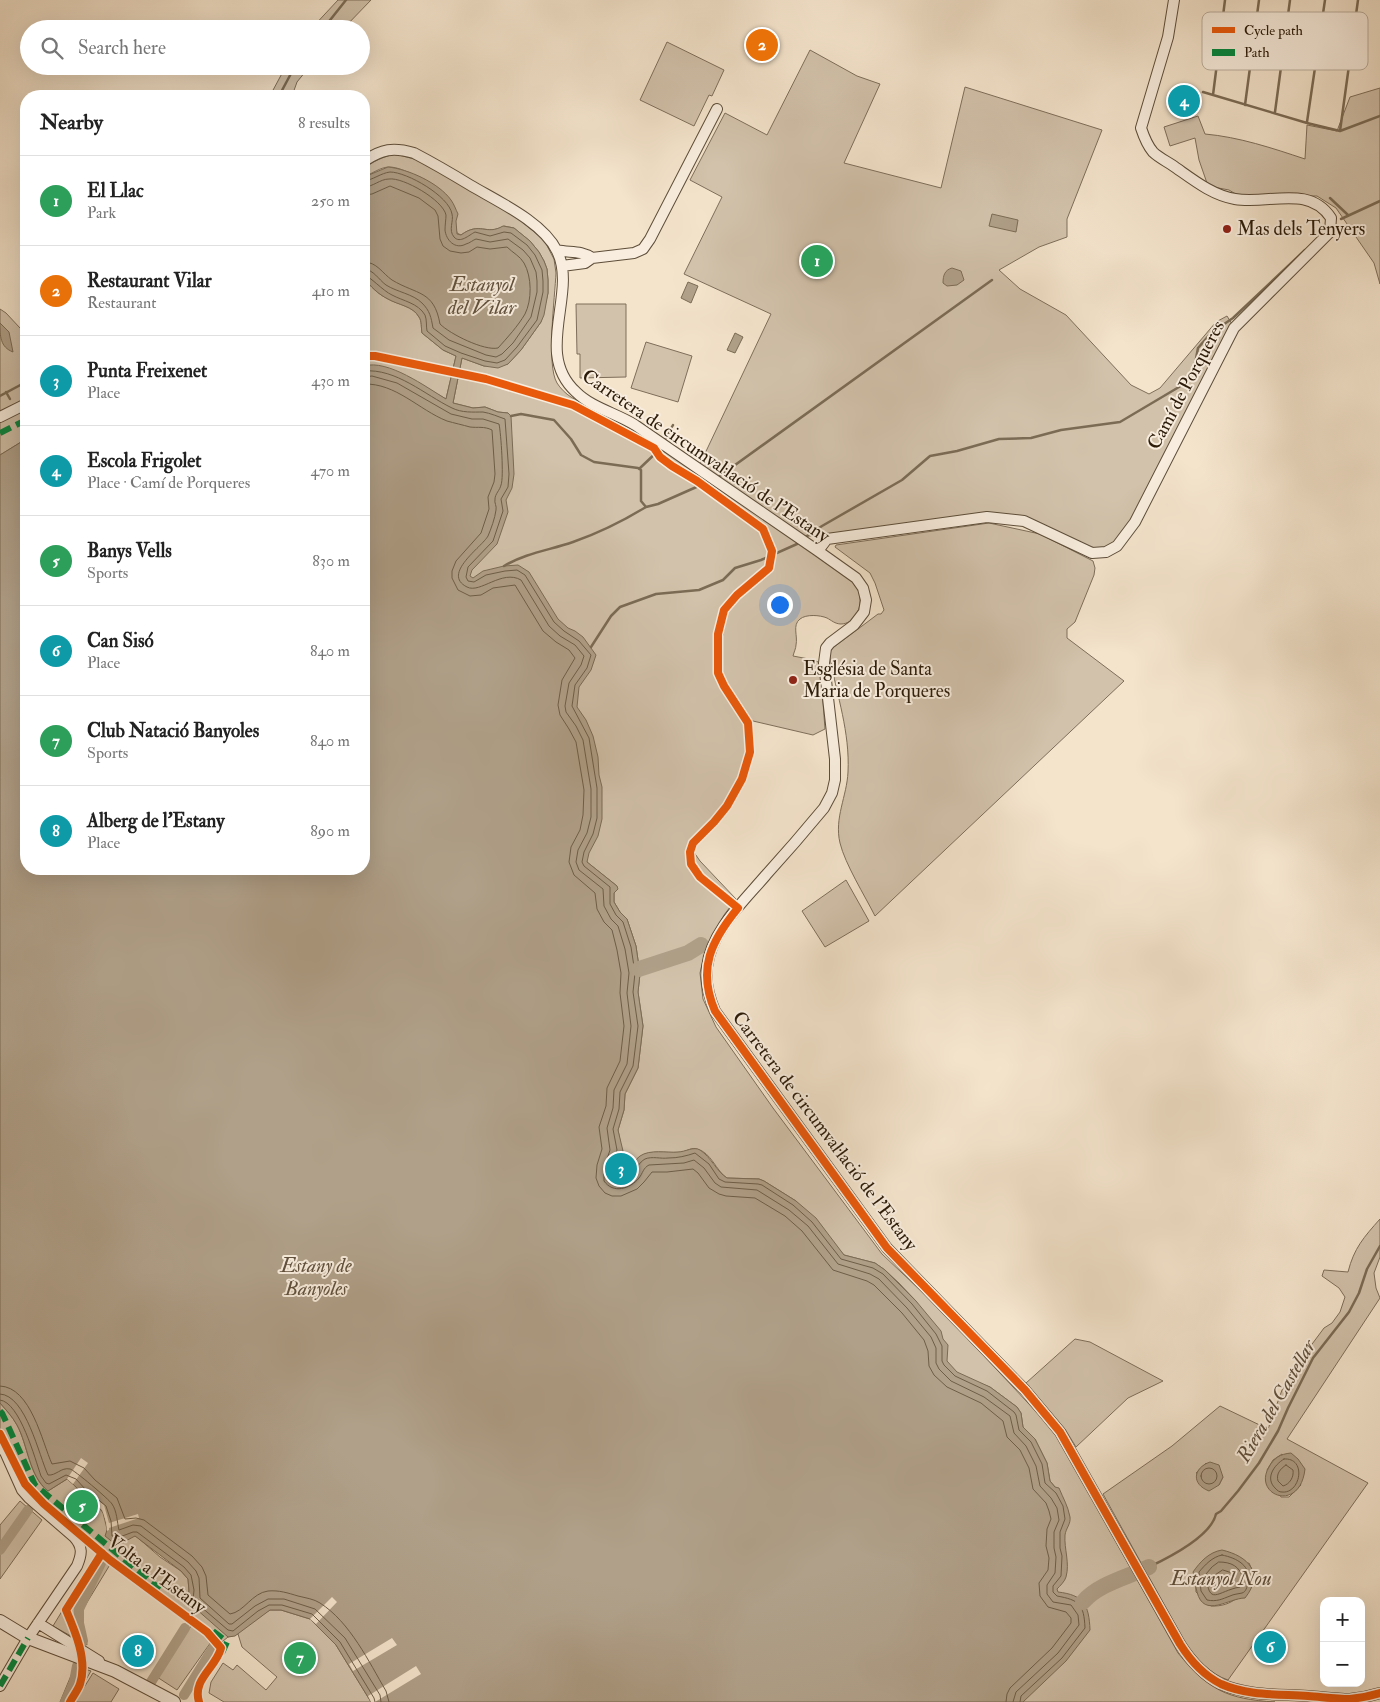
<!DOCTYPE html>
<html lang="en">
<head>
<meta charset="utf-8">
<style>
	body { margin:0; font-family:"IM FELL Double Pica",serif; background:#f2f2f2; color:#222 }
	.controls { position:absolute; right:15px; bottom:15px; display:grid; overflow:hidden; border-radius:10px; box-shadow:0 5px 20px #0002 }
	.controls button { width:45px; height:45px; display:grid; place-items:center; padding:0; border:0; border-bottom:1px solid #e0e0e0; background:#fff; color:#222; font:25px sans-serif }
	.you { position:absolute; left:779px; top:604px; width:18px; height:18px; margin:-12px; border:4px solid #fff; border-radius:50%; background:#1a73e8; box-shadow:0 0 0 8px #1a73e833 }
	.badge { display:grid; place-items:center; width:32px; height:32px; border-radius:50%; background:#db2777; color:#fff; font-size:16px; font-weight:700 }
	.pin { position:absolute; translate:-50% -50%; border:2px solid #fff; box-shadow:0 1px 5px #0006 }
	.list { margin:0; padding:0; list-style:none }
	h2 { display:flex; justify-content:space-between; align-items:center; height:65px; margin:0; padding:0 20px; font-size:21px }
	h2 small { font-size:16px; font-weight:400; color:#767676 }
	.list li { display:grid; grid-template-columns:32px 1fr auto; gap:15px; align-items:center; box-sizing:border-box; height:90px; padding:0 20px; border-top:1px solid #e0e0e0 }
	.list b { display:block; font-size:19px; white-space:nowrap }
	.list p { margin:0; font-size:16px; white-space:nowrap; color:#767676 }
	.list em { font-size:16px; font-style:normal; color:#767676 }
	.icon { flex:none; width:28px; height:28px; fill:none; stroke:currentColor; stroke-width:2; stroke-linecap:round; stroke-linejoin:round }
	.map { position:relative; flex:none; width:1380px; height:1702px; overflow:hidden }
	.search { position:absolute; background:#fff; box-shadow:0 5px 20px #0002; left:20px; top:20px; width:350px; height:55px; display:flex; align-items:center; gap:12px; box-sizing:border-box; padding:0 18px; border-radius:28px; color:#767676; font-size:19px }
	.panel { position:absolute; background:#fff; box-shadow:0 5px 20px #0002; left:20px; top:90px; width:350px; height:785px; border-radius:20px }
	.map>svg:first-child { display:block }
</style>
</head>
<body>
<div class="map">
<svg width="1380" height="1702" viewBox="0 0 1380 1702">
	<rect width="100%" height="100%" fill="#f4e4cc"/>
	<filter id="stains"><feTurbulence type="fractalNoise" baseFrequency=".004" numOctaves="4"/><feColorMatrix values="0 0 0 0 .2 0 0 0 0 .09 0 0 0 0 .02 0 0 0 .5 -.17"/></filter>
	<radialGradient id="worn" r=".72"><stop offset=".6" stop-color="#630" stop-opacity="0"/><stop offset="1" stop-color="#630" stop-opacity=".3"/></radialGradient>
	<path fill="#d2c2ab" stroke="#7e6e5a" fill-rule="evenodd" d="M338,0H371L343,29H311Z
		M667,42L724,70L712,96L709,95L694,126L640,100Z
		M810,50L857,76L880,84L844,163L941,188L965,87L1102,130L1067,219V237L1039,247L999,270L1020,289L1066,315L1131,385L1149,394L1160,388L1216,322L1227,316L1232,324L1132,520C1119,537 1116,548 1093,550L1025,517L824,536H805L700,464L771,314L684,274L722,197L690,180L725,113L767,135Z
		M286,66H310L297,82L292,96H271L272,92Z
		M1380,88V284L1374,263L1336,208L1317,196H1239L1229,190L1208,186L1199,160L1195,138L1170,146L1164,127L1198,116L1205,134C1239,137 1272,148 1305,159L1307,125L1337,131L1350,97Z
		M395,154L418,160L515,216L544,240L554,259L556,273C555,296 546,365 557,383C560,388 566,394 571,397C594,412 621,422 645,437L837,570C847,577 860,585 860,599C861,610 853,624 841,624C835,624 831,620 827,618C820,615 806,614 800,619C792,625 798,636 796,645C796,648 794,652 793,656L814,660L820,663L825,729L813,735L753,721L748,716C741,705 727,688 723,676C716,654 724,632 728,611L715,630L714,674L743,718L747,740L745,766L725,805L689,845L700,861L736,899L724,915L706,948L700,973L703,999L716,1027L773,1108L882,1254L940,1309L1042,1418L1060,1441L1178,1653C1208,1690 1227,1699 1275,1702H1017L1047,1597L1055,1487L1050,1481L1047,1463L1035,1439L1023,1427L1021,1413L1017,1407L990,1387L951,1373L916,1301L899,1283L885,1270L875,1263L844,1255L796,1201L764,1181L759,1179L727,1178C716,1171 711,1152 697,1149C692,1147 687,1151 682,1152C669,1154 652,1149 641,1156C631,1163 630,1177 616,1178L614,1176L618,1160L622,1151L618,1130L624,1110L625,1094L638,1068L643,1026L638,992L640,974L636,946L627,919L620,912L614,902V893L617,886L587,862L464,581L508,413L498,412L485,407L473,408L453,403L462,358L484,366L508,364L521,350L541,322L548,293V280L547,269L544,261L539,252L530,241L514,228L504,226C486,236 480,221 461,235L457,233C451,203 445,187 415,175C407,172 398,167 389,167C381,167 371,174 364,177V169C373,161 383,157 395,154Z
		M364,278C371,287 378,294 388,299C399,305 413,306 419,317C422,321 421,328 422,333L443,350L456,356L446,399L408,377L364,383Z
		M576,304H626V377L580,378V354H577Z
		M0,309L6,313L20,328L26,327V439L0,455Z
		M646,342L692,356L678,402L631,388Z
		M989,523L1040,534L1093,561L1095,568L1094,575L1077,617L1075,622L1067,629V638L1124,681L875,916C865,896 845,864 840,843C834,818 847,796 848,772C850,732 837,696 830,658V650L878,614H881L884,610L875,583L870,573L835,547L836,545Z
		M846,880L869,921L825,947L802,911Z
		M1380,1219V1257L1374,1273L1376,1288L1380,1298L1287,1439L1368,1483L1228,1680C1210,1674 1197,1659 1186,1644L1103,1494L1172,1446L1220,1406L1268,1429L1282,1390L1295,1367L1324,1328L1332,1323L1340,1312L1345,1297L1339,1288L1322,1276L1324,1270L1348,1272C1354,1248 1364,1237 1380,1219ZM1282,1454L1301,1485L1289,1497H1281L1267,1470L1273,1460ZM1206,1463L1223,1477L1219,1485L1196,1473ZM1249,1563L1253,1572L1254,1579C1242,1594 1233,1607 1211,1606L1196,1592L1195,1577Z
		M1075,1339L1090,1342L1163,1381L1128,1398L1076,1447L1065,1429L1026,1383Z
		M0,1403C6,1410 12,1416 17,1425C28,1445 29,1477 48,1491L67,1479L102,1509L107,1529L122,1524L160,1557L181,1571L188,1579L189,1591L187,1601L260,1616L270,1610H281L310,1619L336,1645L371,1702H224L209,1693L211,1682L223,1663L233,1670L237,1665L266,1690L277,1677L242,1647L238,1634L228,1637L217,1646L211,1642L177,1690L157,1677L191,1626L111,1563L83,1609L82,1617L87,1645L53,1626L98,1552L42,1506L23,1485L0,1441Z
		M20,1501L42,1520L0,1579V1525Z
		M75,1666L91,1671L73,1702H60Z
		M93,1673L119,1689L111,1702H75Z"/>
	<path fill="#b0a089" stroke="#7b6b55" d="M388,167C408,169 439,183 451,200C454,204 456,210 458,214L456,221L457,234L461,235C480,221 486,236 503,226L514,228L530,241L539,252L544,261L547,269L548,280V293L544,315L541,322L521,350L508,364L498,368L484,366L462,358L453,403L473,408L485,407L498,412L508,413L511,416L514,474L512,488L506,500L508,512L497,544L472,570L470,576L473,578L483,571L504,566L518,565L529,572L558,619L568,628L575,631L583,637L596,655L591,670L579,687L577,707L586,720L593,736L598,757L599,775L602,787V819L598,836L589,853L587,862L617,886L618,889L614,893V902L620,912L627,919L636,946L640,974L638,992L643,1026L638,1068L625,1094L624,1110L618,1130L623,1151L618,1160L614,1176L619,1178C631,1172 631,1163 640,1156C650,1149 667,1153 678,1152C685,1152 694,1146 700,1150C711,1157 717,1172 727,1178L759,1179L764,1181L796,1201L816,1218L844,1255L875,1263L885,1270L916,1301L941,1331L943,1339L948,1345L947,1361L957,1372L990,1387L1017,1407L1021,1413L1023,1427L1035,1439L1047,1463L1050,1481L1055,1487L1059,1488C1063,1498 1068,1506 1070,1517C1071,1524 1066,1528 1065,1535C1064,1549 1070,1563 1066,1577C1065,1581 1060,1586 1057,1589L1058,1592C1084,1595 1089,1605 1090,1630L1066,1661L1023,1702H371L336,1645L310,1619L281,1610H270L235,1636L228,1637L187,1601L189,1591L188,1579L181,1571L135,1536L122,1543L115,1544L105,1536C114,1514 95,1506 82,1493C77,1489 73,1483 67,1479L48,1491C29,1476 28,1445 17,1425C12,1416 6,1410 0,1403V455L26,439V869H364V366C388,359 426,387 446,399L456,356L443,350L422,333C421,328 422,321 419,317C413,306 398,305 388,299C378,294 371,287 364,278V177Z
		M992,214L1018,220L1016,232L989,226Z
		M952,268L961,271L964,280L957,285L947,286L943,283C943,275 945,270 952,268Z
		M688,282L698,286L691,303L681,298Z
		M0,323L9,332L13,352C0,347 0,336 0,323Z
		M735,333L743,337L735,353L727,350Z
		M1291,1453L1298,1459L1305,1469C1300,1514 1252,1495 1269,1467C1274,1458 1280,1454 1291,1453Z
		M1210,1462L1219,1465L1223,1477L1219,1485L1209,1491C1191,1484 1193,1468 1210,1462Z
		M1222,1550C1248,1556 1265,1573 1245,1598C1229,1598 1204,1619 1197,1592C1195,1586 1196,1579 1193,1572C1200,1562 1209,1552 1222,1550Z"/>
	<path fill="#f4e4cc" d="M81,1458L88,1463L73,1484L67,1479Z
		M95,1498L104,1505L109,1523L138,1514L139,1518L109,1528V1530L107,1531L106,1521L102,1510L89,1499Z
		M332,1597L337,1602L316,1624L310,1619Z
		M392,1638L397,1645L353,1671L349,1664Z
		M416,1666L421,1674L375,1702H371L368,1696Z"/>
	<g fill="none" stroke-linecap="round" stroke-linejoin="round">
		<path stroke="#6e5e48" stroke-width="1" d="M364,181C373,180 381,173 390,172C407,172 449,196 452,214C454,221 448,230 454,237C460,244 469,235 475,232L490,236L504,232L511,233L527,245L535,255L542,270L543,281V292L537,320L517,347L505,360L497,363L485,361L461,353L445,346L427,331C426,326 427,320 425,315C418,303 403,301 392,295C383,291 370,276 364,275
			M364,187C373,187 380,179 389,179C403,177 443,200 446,215C446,219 445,225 445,230C446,240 455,250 466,244C470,243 473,240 476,239L490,242L508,239L523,250L530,258L536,272L537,281V292L531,317L513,343L502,354L496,357L486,355L449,340L433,328C431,317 430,311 422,303C413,294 397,292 386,285C378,279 374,270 364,269
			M364,195L372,194L390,186L419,198L435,210L438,216L440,239L443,246L450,251L461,253L469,252L477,247L490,249L507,247C513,253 520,256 524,263C532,277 532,300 525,314C518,326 507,338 498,348C484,351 450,334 440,324C434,290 417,295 392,280C382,273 377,262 364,262
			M364,371C396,368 425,395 452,408C462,413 473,412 483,412C490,413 499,417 505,419L509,474L508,487L501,499L503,511L493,541L468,567L466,577L468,581L474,582L486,575L505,571L517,570L525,575L554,622L564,631L579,641L591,655L587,668L575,685L572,706L589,738L597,788V818L593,834L584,852L582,862L584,866L610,887V904L616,915L623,922L631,947L635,973L633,992L638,1026L633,1066L620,1092L619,1109L613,1129L617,1150L610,1168V1178L616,1183C635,1183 633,1166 645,1159C652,1156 661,1159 668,1158C678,1158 686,1156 695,1153L709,1164L719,1179L725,1182L758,1184L762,1185L793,1205L812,1222L841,1259L873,1268L883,1274L912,1304L936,1334L942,1346V1361L944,1365L955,1376L987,1391L1014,1412L1016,1415L1019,1430L1031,1442L1042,1464L1045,1483L1056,1493L1063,1506L1065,1519L1060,1532V1548L1062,1556L1061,1576L1053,1586V1592L1057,1596C1079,1600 1084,1604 1085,1628L1062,1658L1021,1696L1020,1702
			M364,377L372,376L397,383L451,414L472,419H483L499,424C501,433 504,478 501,485C500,490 495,494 495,499C494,503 497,506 496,510C495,518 491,529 488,536C482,547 441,574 467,587C480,594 502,569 521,580L549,626L560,636L575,645L584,656L581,665L569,683L565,706L566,712L576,726L583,740L591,789V817L587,833L578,850L576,862L579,870L603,889L604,906L611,919L618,926L625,949L629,973L627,993L631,1026L627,1064L614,1090L613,1108L607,1128L610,1150L604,1168V1181C613,1194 630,1189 639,1178C643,1173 643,1168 649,1165L684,1163L694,1160L704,1168L715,1183L721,1187L757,1190L789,1210L808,1226L838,1264L870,1274L879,1279L907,1308L931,1337L936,1348V1363L939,1369L951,1381L984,1397L1010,1416L1014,1433L1026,1446L1036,1466L1040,1486L1051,1498L1057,1508L1059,1520L1054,1532V1548L1056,1557L1055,1573L1047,1585V1594L1053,1602L1071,1605L1078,1615L1079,1625L1058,1653L1016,1692L1013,1702
			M364,384C396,383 419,410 447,421C454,423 463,425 470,427C478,428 484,426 492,430L495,474L494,482L488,497L489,509L481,533L456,561L452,571V578L458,590L470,596L481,595L493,588L515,585L543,631L556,642L569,650L575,658L562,680L558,705L560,715L569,729L576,742L584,790L583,815L580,830L571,847L569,862L574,875L595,893L597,909L604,922L612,930L617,950L621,973L620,993L624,1026L620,1061L607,1088L606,1106L599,1127L602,1149L597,1165L596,1178L599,1186L605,1193L612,1196H621L637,1189L644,1182L652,1172H667L693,1169L698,1173L709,1188L719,1194L726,1196L755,1198L785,1216L802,1231L833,1270L867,1281L874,1285L902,1313L924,1340L928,1351L929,1366L934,1375L947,1387L981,1403L1003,1421L1007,1437L1020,1450L1029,1468L1033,1489L1046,1503L1049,1511L1051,1519L1047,1529L1046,1546L1049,1558L1048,1570L1039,1583L1040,1596L1048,1607L1066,1612L1071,1618V1623L1052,1648L1010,1688L1007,1694L1006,1702
			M0,1386C31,1387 42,1442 52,1464L70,1461L84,1468L95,1480L117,1498L125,1519L136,1518L144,1520L192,1556L202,1567L206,1576L208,1595L230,1614C244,1612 252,1593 268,1591C279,1590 288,1593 298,1596C306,1598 314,1599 320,1603C350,1622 369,1662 386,1691L389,1702
			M0,1394C26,1395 39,1456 48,1475C56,1476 61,1467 70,1469C73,1469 110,1500 112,1504C117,1511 117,1522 119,1530L133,1525L141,1526L188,1562L196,1571L199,1578L200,1598L229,1624H232L255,1606L268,1599H284L315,1609L345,1638L380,1695L381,1702
			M0,1400C20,1402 35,1459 41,1476L46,1483L49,1484L66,1475L76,1479L86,1490L106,1506L111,1521L112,1536L117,1538L133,1532H137L184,1567L191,1575L194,1590L193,1600L228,1630L233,1631L258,1611L269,1605H282L312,1614L340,1642L374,1698L375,1702
			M1284,1459C1307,1457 1301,1494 1282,1492C1279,1492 1278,1491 1275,1488C1265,1478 1274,1465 1284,1459Z
			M1286,1465L1293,1470C1294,1477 1290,1484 1283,1486L1278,1481C1276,1474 1280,1469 1286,1465Z
			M1201 1476a8 8 0 1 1 16 0a8 8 0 1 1-16 0Z
			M1222,1555C1237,1558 1252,1566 1248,1583C1247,1587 1246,1592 1242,1593C1238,1594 1234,1594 1230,1596C1222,1599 1217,1602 1207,1600L1201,1591L1199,1572C1205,1565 1212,1557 1222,1555Z
			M1219,1562C1231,1562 1240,1566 1243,1579L1240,1587C1217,1591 1209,1608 1206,1574L1212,1567Z
			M1223,1570L1232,1573L1235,1579L1216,1587L1214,1576Z"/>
		<path stroke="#7b6b55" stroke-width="2.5" d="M323,29L346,0
			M1203,92L1307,123L1340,131L1380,116
			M1213,95L1225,0
			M279,96L295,66
			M1245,105L1259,0
			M1275,112L1290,0
			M1307,122L1325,0
			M1340,131L1358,0
			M1330,198L1348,215
			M1341,219L1380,201
			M6,392L10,399
			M0,396L26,382
			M511,416L521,414L554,420L571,439L581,455L594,462L638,468L641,470V501L646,507L658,504L710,481
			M664,441L673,425
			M639,469L659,450L661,446
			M717,478L992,280
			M807,536L822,526L902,480L930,456L957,451L999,439L1031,438L1061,430L1120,422L1179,387L1186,380L1194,369L1198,348L1211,333L1233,318L1305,250
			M504,566C526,553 550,550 573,542C599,533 623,521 646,507
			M591,647L611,616L620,607L656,594L699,590L723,580L735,568L761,560L797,544
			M1149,1567C1168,1558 1211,1536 1216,1514L1221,1511L1238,1491L1259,1463L1278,1431L1288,1408L1313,1358L1349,1312L1359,1293L1367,1269L1380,1246"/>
		<path stroke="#b0a089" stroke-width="10" d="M0,1550L28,1510
			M83,1641L79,1623V1609L101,1563
			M151,1682L185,1628
			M184,1695L213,1648
			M65,1702L74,1682L77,1666"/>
		<path stroke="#b0a089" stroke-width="16" d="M639,969L688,953L701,945
			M1083,1602C1098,1584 1128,1577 1149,1567"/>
		<defs>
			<path id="minor" d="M364,161C382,149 393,147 414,153C433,163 452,174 470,185C497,201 543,222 557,251C578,293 533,353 576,392C592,408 616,413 635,425L818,551L856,578L863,588L866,600L864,612L854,625L830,643L826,648L824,663L835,759V780L832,793L824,808C805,831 786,853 766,875C744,901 711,931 707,967C705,982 709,997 715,1011L887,1248L1025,1390L1060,1432L1180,1644C1190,1660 1203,1675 1221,1684C1248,1696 1279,1694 1308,1696C1322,1697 1336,1699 1350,1699C1360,1698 1370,1696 1380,1693
				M557,250C569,253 581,250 592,258
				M562,266L585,263L592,258L634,253L643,249L650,239L717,109
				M0,417L26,404
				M818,551L827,539L987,517L1024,521L1092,553L1106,552L1117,546L1135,522L1234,328L1330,232L1331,218C1309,184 1268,205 1235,199C1211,195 1191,178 1172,165C1166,161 1158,157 1153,152C1147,145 1144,137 1141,128L1168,37L1174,0
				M0,1447L5,1452L22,1490L29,1498L74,1537C83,1547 82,1554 77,1566L28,1638L0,1686
				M38,1623L99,1661"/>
			<path id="tertiary" d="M0,1621L28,1638L115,1671L174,1702"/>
		</defs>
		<use href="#minor" stroke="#5d4d39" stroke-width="12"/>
		<use href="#tertiary" stroke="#5d4d39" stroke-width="14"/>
		<use href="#minor" stroke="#f8edde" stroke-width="10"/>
		<use href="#tertiary" stroke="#f8edde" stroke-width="12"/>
		<path stroke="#00873e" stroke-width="6" stroke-dasharray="12 6" stroke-linecap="butt" d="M0,433L26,420
			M0,1411L2,1413L35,1485L160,1589
			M213,1631L227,1642L222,1653
			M0,1686L28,1638"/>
		<defs>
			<path id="cycleway" d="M364,356H375L486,379L573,405L654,448L660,457L672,466L697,481L763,529L772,551L769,568L737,595L724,610L718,634V673L724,686L748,723L750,752L742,779L727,806L714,822L693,843L690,852L691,864L700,877L738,908C711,941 697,969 715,1011L887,1248L1025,1390L1060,1432L1180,1644C1190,1660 1203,1675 1221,1684C1248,1696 1279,1694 1308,1696C1322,1697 1336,1699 1350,1699C1360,1698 1370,1696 1380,1693
				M0,1434L25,1484L44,1504L110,1560L207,1632L221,1648C216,1668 192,1679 199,1702
				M70,1702C73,1696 78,1690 80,1684C88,1661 75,1631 66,1610L102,1553"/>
		</defs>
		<use href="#cycleway" stroke="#f8edde" stroke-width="11"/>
		<use href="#cycleway" stroke="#e8590c" stroke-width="8"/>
	</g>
	<g fill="#8f2418" stroke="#f8edde" stroke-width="2">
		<circle cx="1227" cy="229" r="5"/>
		<circle cx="793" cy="680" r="5"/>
	</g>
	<g text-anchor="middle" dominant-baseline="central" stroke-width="4" stroke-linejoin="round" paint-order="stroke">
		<g font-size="19" fill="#2b1b08" stroke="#f8edde" text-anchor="start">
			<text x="1237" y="229">Mas dels Tenyers</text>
			<text x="803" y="669">Església de Santa<tspan x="803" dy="22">Maria de Porqueres</tspan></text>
		</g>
		<g font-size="19" fill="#2b1b08" stroke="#f8edde">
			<text transform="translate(1186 385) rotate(-62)">Camí de Porqueres</text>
			<text transform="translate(706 456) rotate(34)">Carretera de circumval·lació de l'Estany</text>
			<text transform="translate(825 1131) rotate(53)">Carretera de circumval·lació de l'Estany</text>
			<text transform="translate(157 1574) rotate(37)">Volta a l'Estany</text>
		</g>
		<g font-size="20" font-style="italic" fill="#60503c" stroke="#f8edde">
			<text x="482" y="284">Estanyol<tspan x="482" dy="23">del Vilar</tspan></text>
			<text x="316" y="1265">Estany de<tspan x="316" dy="23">Banyoles</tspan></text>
			<text transform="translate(1276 1401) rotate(-60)">Riera del Castellar</text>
			<text x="1221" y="1578">Estanyol Nou</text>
		</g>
	</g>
	<rect x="1202" y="12" width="166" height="58" rx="8" fill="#f8edde" stroke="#baae9e" stroke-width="1"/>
	<rect x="1212" y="27" width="23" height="6" fill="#e8590c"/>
	<rect x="1212" y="49" width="23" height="7" fill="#00873e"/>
	<g font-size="14" fill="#2b1b08">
		<text x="1244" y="35">Cycle path</text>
		<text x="1244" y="57">Path</text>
	</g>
	<rect width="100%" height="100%" filter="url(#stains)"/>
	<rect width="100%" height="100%" fill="url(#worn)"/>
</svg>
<div class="controls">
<button>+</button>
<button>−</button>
</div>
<div class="you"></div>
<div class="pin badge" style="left:817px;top:261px;background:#2e9e5b">1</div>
<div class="pin badge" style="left:762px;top:45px;background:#e8710a">2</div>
<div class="pin badge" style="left:621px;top:1169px;background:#0f9aa8">3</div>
<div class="pin badge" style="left:1184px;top:101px;background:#0f9aa8">4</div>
<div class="pin badge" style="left:82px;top:1506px;background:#2e9e5b">5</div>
<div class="pin badge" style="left:1270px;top:1647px;background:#0f9aa8">6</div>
<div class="pin badge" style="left:300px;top:1658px;background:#2e9e5b">7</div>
<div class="pin badge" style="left:138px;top:1651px;background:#0f9aa8">8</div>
<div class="search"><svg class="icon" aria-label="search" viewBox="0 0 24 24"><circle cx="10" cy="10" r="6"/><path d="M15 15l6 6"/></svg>Search here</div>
<section class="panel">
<h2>Nearby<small>8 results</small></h2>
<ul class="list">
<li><span class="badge" style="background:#2e9e5b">1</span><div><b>El Llac</b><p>Park</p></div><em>250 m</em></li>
<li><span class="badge" style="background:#e8710a">2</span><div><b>Restaurant Vilar</b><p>Restaurant</p></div><em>410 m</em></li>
<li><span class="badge" style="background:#0f9aa8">3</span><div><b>Punta Freixenet</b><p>Place</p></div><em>430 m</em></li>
<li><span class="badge" style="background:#0f9aa8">4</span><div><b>Escola Frigolet</b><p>Place · Camí de Porqueres</p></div><em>470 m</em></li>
<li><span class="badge" style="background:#2e9e5b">5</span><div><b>Banys Vells</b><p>Sports</p></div><em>830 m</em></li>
<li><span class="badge" style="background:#0f9aa8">6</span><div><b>Can Sisó</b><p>Place</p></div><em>840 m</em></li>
<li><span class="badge" style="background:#2e9e5b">7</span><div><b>Club Natació Banyoles</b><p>Sports</p></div><em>840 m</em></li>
<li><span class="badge" style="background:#0f9aa8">8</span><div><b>Alberg de l'Estany</b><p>Place</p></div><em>890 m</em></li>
</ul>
</section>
</div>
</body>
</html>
